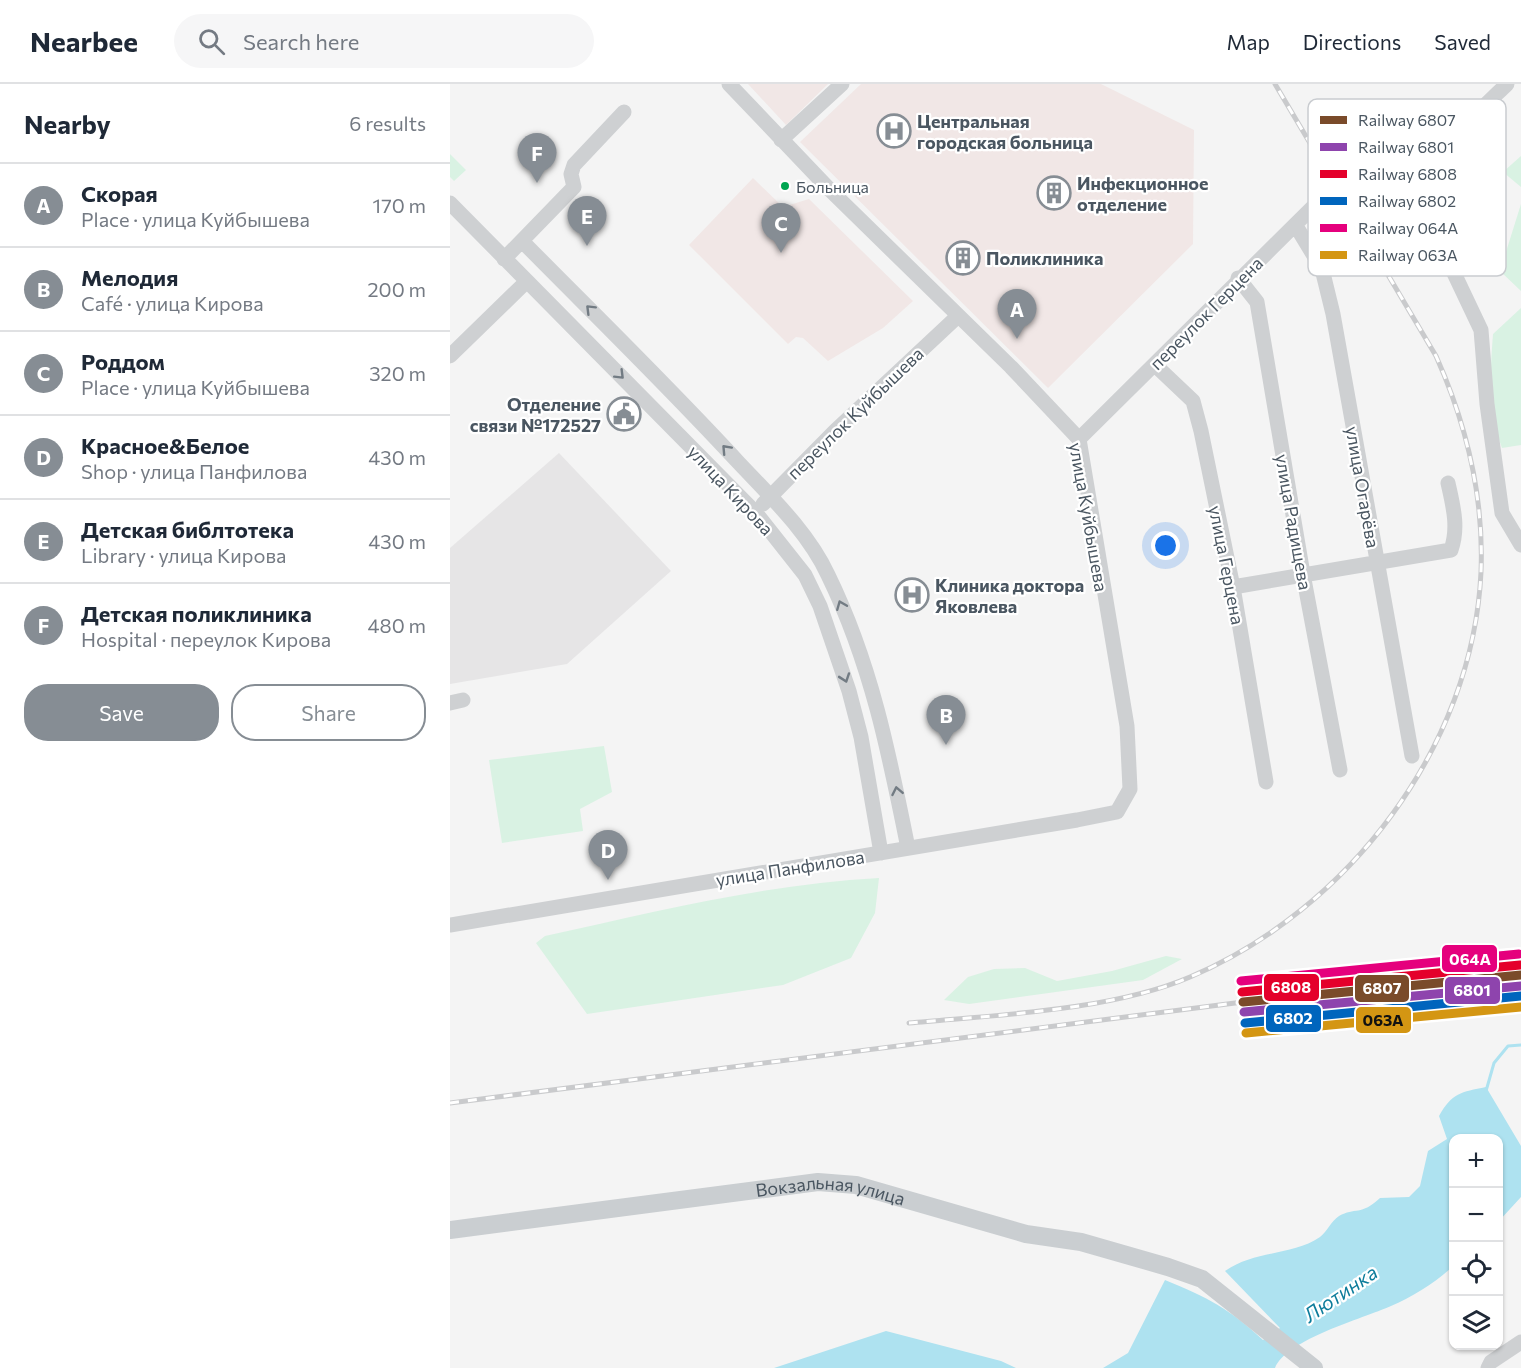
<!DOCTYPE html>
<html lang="en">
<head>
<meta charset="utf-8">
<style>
	body { margin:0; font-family:Commissioner,sans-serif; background:#f6f6f7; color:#1f2937 }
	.controls { position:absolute; right:18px; bottom:18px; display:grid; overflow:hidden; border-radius:12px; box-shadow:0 2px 4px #0004 }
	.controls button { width:54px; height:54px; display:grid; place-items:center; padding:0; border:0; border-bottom:2px solid #e0e1e3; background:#fff; color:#1f2937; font:30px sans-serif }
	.you { position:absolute; left:716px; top:462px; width:21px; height:21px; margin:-15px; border:4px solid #fff; border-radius:50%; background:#1a73e8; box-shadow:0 0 0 9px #1a73e833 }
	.badge { display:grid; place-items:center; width:39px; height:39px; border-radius:50%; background:#868d94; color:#fff; font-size:20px; font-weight:700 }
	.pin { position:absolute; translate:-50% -50px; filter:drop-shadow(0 2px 3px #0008) }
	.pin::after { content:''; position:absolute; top:32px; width:21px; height:18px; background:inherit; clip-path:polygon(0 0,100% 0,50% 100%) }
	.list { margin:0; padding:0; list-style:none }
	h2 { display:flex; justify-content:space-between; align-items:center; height:78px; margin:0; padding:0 24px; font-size:26px }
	h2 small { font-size:20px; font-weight:400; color:#747a83 }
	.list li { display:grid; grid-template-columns:39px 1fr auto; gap:18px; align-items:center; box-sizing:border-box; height:84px; padding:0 24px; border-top:2px solid #e0e1e3 }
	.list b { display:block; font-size:22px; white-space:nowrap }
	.list p { margin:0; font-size:20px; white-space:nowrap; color:#747a83 }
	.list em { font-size:20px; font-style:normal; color:#747a83 }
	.actions { display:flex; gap:12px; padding:18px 24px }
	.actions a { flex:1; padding:14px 0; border:2px solid #868d94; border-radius:24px; text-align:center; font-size:21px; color:#868d94 }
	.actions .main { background:#868d94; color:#fff }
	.icon { flex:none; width:33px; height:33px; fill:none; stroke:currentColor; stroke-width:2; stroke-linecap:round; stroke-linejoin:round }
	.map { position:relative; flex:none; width:1071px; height:1284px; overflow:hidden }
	header { display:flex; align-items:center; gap:36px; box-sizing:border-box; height:84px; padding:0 30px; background:#fff; border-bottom:2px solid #e0e1e3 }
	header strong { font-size:28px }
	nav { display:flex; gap:33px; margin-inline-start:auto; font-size:21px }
	.search { width:420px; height:54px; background:#f6f6f7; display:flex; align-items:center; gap:15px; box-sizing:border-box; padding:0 21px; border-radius:33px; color:#747a83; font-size:22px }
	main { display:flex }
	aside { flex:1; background:#fff }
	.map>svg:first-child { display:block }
</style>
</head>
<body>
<header>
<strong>Nearbee</strong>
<div class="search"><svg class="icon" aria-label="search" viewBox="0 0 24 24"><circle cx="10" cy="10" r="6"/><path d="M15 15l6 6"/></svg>Search here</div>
<nav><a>Map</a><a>Directions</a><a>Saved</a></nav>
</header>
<main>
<aside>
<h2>Nearby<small>6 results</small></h2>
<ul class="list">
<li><span class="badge">A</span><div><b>Скорая</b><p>Place · улица Куйбышева</p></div><em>170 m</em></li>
<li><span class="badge">B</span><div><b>Мелодия</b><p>Café · улица Кирова</p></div><em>200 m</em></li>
<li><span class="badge">C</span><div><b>Роддом</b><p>Place · улица Куйбышева</p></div><em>320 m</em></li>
<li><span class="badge">D</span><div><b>Красное&amp;Белое</b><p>Shop · улица Панфилова</p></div><em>430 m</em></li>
<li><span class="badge">E</span><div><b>Детская библтотека</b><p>Library · улица Кирова</p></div><em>430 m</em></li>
<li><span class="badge">F</span><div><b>Детская поликлиника</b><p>Hospital · переулок Кирова</p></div><em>480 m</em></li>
</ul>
<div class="actions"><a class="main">Save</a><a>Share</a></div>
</aside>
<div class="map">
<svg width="1071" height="1284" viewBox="0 0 1071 1284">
	<rect width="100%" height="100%" fill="#f4f4f4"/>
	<path fill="#e6e5e6" d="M109,369L221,487L117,580L0,600V464Z"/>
	<path fill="#f1e7e6" d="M298,0H378L336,41Z
		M411,0H651L744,46L743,160L598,304L350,58Z
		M303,94L333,123L359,115L463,217L433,244L378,277L353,254L346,253L338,260L239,161Z"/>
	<path fill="#d9f2e3" d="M0,70L16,86L4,97L0,93Z
		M1071,72V103L1053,88Z
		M1071,120V207L1050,187Z
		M1071,224V361L1052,364C1038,326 1040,289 1043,250Z
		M154,662L162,708L130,725L133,747L52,759L39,676Z
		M429,794L425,829L401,874L333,901L137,930L86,859L95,852C205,828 316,800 429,794Z
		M716,872L732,875L693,896L519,920L494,916L518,893L544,885L575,884L607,897L662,887Z"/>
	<path fill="#aee2f0" d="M1036,1003L1071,1062V1113L1049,1137L1048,1054H1004L1003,1182C987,1198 962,1213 941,1222C912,1235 837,1255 825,1284H653L678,1269L715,1196C757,1213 780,1225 813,1256L830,1244L775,1187C805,1166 842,1172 870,1153C877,1148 881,1137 889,1132C905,1123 911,1132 930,1114L959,1113L970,1102L978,1067L997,1055L989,1032C1002,1009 1011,1008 1036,1003Z
		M436,1247L551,1277L566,1284H324Z"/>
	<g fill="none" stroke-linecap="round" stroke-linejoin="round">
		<path stroke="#aee2f0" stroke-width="3" d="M1036,1007L1044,979L1058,962L1071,961"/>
		<path stroke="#ced0d2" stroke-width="15" d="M331,56L392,0
			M938,91L1003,187L1031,246L1037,320L1052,429L1071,461
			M0,119L306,429L355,491L370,522L399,607L411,653L431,769
			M846,142L872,185L883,230L962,672
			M72,157C144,230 218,302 288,378C320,412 358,448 378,491C421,579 439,669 458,764
			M54,175L124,103L121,90L124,81L174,28
			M788,194L807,218L853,490L890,686
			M0,272L76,198
			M705,281L743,317L751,347L783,503L816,698
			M629,355L873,113C894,99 915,99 938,90C984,74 1023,33 1057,0
			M313,420L385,347L508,232
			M783,503L1001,466C1009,443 1003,422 998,399
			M0,619L13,616
			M0,841L627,736L667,728L680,705L677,642L629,355L561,283L380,106L279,0
			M1038,1284L1041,1278L1071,1258"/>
		<path stroke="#caced1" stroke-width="18" id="s1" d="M0,1146L368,1098L406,1101L576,1150L631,1158L718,1183L752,1195L864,1284"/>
		<defs>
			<path id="rail" d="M459,939C544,931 661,927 740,893C898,826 1023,663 1031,488C1034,414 1016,339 986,272L825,0
				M0,1019L793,918"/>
		</defs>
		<use href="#rail" stroke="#c9cacc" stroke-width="5"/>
		<use href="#rail" stroke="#fff" stroke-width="3" stroke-dasharray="9" stroke-linecap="butt"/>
		<defs>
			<path id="rail-1" d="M793,918L1071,891"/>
			<path id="rail-2" d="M794,928L1071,902"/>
			<path id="rail-3" d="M792,908L1070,881"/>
			<path id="rail-4" d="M795,939L1071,912"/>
			<path id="rail-5" d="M791,897L1069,870"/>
			<path id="rail-6" d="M796,949L1071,923"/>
		</defs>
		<use href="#rail-1" stroke="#fff" stroke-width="14"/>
		<use href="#rail-2" stroke="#fff" stroke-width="14"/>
		<use href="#rail-3" stroke="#fff" stroke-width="14"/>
		<use href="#rail-4" stroke="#fff" stroke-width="14"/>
		<use href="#rail-5" stroke="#fff" stroke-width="14"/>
		<use href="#rail-6" stroke="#fff" stroke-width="14"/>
		<use href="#rail-1" stroke="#7a4b2a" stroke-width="9"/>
		<use href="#rail-2" stroke="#8e44ad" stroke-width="9"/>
		<use href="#rail-3" stroke="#e4002b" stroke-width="9"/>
		<use href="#rail-4" stroke="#0065bd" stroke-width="9"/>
		<use href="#rail-5" stroke="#e5007d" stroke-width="9"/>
		<use href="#rail-6" stroke="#d49613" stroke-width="9"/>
	</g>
	<defs><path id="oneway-chevron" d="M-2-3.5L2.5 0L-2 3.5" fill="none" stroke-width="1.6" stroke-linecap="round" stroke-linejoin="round" transform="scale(1.5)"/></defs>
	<g stroke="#727b83">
		<use href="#oneway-chevron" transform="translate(140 225) rotate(-135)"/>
		<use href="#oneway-chevron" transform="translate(170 291) rotate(45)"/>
		<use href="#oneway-chevron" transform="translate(276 365) rotate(-133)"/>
		<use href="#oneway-chevron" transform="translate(391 521) rotate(-112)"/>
		<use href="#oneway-chevron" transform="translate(395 594) rotate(71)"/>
		<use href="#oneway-chevron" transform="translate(447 707) rotate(-101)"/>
	</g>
	<defs>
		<symbol id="hospital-ring" viewBox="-11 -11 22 22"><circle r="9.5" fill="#fff" stroke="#868d94" stroke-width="1.5"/><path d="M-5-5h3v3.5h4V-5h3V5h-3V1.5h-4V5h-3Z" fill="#868d94"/></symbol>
		<symbol id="building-ring" viewBox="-11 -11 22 22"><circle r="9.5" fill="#fff" stroke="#868d94" stroke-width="1.5"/><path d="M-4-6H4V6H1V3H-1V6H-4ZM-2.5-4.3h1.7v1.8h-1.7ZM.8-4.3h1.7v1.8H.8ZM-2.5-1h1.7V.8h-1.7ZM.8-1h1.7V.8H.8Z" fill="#868d94"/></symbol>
		<symbol id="civic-ring" viewBox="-11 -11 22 22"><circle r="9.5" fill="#fff" stroke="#868d94" stroke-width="1.5"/><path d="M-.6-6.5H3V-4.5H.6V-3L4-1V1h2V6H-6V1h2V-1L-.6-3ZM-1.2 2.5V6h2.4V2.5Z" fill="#868d94"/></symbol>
	</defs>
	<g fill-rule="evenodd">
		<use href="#hospital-ring" x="425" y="28" width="38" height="38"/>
		<use href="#building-ring" x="585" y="90" width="38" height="38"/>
		<use href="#building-ring" x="494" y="155" width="38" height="38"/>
		<use href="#civic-ring" x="155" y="311" width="38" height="38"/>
		<use href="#hospital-ring" x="443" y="492" width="38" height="38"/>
	</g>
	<circle fill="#00a651" stroke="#fff" stroke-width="2" cx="335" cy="102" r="5"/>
	<g text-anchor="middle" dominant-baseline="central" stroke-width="4.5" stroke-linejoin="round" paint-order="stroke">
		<g font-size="16" fill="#4a5661" stroke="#fff" text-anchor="start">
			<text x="346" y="102">Больница</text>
		</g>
		<g font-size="18" font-weight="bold" fill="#4a5661" stroke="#fff" text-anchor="start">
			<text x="467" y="37">Центральная<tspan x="467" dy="21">городская больница</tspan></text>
			<text x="627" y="99">Инфекционное<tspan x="627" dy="21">отделение</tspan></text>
			<text x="536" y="174">Поликлиника</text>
			<text x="151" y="320" text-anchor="end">Отделение<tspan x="151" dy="21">связи №172527</tspan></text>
			<text x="485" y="501">Клиника доктора<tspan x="485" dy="21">Яковлева</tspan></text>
		</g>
		<g font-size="18" fill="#4a5661" stroke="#fff">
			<text transform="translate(756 229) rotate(-45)">переулок Герцена</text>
			<text transform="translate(405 329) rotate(-44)">переулок Куйбышева</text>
			<text transform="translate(913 403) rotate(80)">улица Огарёва</text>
			<text transform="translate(281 406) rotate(47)">улица Кирова</text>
			<text transform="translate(639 433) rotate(80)">улица Куйбышева</text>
			<text transform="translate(844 438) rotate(80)">улица Радищева</text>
			<text transform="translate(777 481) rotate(79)">улица Герцена</text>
			<text transform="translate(340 784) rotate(-9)">улица Панфилова</text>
			<text stroke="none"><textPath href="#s1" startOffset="384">Вокзальная улица</textPath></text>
		</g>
		<g font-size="20" font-style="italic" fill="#0c7c9b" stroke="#fff">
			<text transform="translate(890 1209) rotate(-34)">Лютинка</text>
		</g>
	</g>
	<rect x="858" y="15" width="198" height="177" rx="9" fill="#fff" stroke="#c9ccd0" stroke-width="1.5"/>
	<rect x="870" y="32" width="27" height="8" fill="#7a4b2a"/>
	<rect x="870" y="59" width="27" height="8" fill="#8e44ad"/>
	<rect x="870" y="86" width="27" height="8" fill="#e4002b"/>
	<rect x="870" y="113" width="27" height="8" fill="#0065bd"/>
	<rect x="870" y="140" width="27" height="8" fill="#e5007d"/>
	<rect x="870" y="167" width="27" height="8" fill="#d49613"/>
	<g font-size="16" fill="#4a5661">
		<text x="908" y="42">Railway 6807</text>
		<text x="908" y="69">Railway 6801</text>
		<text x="908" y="96">Railway 6808</text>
		<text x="908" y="123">Railway 6802</text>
		<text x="908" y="150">Railway 064А</text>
		<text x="908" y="177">Railway 063А</text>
	</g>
	<g stroke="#fff" stroke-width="2">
		<rect x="991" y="860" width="57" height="29" rx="6" fill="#e5007d"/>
		<rect x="813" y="889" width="57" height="29" rx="6" fill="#e4002b"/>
		<rect x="904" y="890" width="56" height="29" rx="6" fill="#7a4b2a"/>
		<rect x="994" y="892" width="57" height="29" rx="6" fill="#8e44ad"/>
		<rect x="815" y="920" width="57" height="29" rx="6" fill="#0065bd"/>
		<rect x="905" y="922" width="57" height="28" rx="6" fill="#d49613"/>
	</g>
	<g font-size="16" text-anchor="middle" font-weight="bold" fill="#fff">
		<text x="1020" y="881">064А</text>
		<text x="841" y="909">6808</text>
		<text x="932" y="910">6807</text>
		<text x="1022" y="912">6801</text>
		<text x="843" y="940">6802</text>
	</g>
	<g font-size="16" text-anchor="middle" font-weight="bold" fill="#111">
		<text x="933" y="942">063А</text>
	</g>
</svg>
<div class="controls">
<button>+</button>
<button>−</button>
<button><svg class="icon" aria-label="locate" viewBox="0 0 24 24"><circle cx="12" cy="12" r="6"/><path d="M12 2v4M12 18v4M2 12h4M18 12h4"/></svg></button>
<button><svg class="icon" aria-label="layers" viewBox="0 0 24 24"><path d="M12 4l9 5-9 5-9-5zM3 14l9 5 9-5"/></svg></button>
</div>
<div class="you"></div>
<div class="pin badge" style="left:567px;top:255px">A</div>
<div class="pin badge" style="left:496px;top:661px">B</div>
<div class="pin badge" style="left:331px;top:169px">C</div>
<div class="pin badge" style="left:158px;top:796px">D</div>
<div class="pin badge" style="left:137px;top:162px">E</div>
<div class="pin badge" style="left:87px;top:99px">F</div>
</div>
</main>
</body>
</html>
